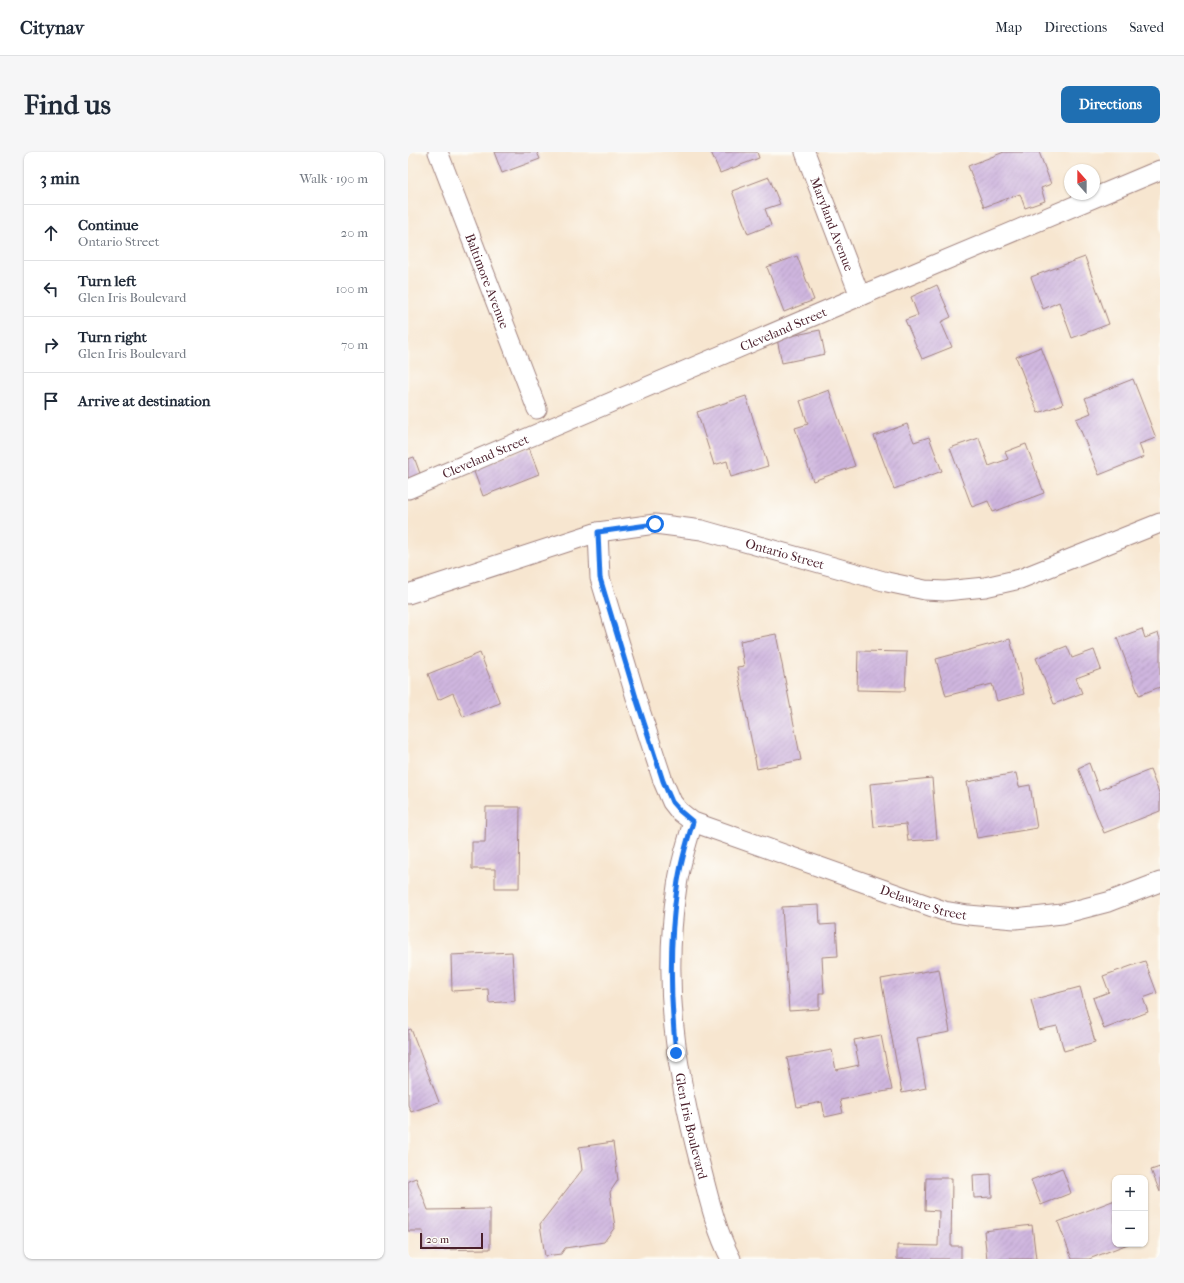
<!DOCTYPE html>
<html lang="en">
<head>
<meta charset="utf-8">
<style>
	body { margin:0; font-family:"IM FELL French Canon",serif; background:#f6f6f7; color:#1f2937 }
	.controls { position:absolute; right:12px; bottom:12px; display:grid; overflow:hidden; border-radius:8px; box-shadow:0 1px 3px #0004 }
	.controls button { width:36px; height:36px; display:grid; place-items:center; padding:0; border:0; border-bottom:1px solid #e0e1e3; background:#fff; color:#1f2937; font:20px sans-serif }
	.compass { position:absolute; left:656px; top:12px; width:36px; height:36px; border-radius:50%; background:#fff; box-shadow:0 1px 3px #0004; rotate:339deg }
	.scale { position:absolute; left:12px; bottom:10px; width:63px; box-sizing:border-box; padding-left:4px; border:2px solid #4a1f2b; border-top:0; font-size:11px; line-height:14px; white-space:nowrap; color:#4a1f2b; -webkit-text-stroke:3px #fdfcf7; paint-order:stroke }
	.stop { position:absolute; width:12px; height:12px; margin:-9px; border:3px solid #1a73e8; border-radius:50%; background:#fff }
	.stop.end { background:#1a73e8; border-color:#fff; box-shadow:0 1px 4px #0008 }
	.list { margin:0; padding:0; list-style:none }
	h2 { display:flex; justify-content:space-between; align-items:center; height:52px; margin:0; padding:0 16px; font-size:17px }
	h2 small { font-size:13px; font-weight:400; color:#747a83 }
	.list li { display:grid; grid-template-columns:26px 1fr auto; gap:12px; align-items:center; box-sizing:border-box; height:56px; padding:0 16px; border-top:1px solid #e0e1e3 }
	.list b { display:block; font-size:15px; white-space:nowrap }
	.list p { margin:0; font-size:13px; white-space:nowrap; color:#747a83 }
	.list em { font-size:13px; font-style:normal; color:#747a83 }
	.icon { flex:none; width:22px; height:22px; fill:none; stroke:currentColor; stroke-width:2; stroke-linecap:round; stroke-linejoin:round }
	.map { position:relative; flex:none; width:752px; height:1107px; overflow:hidden; border-radius:8px }
	header { display:flex; align-items:center; gap:24px; box-sizing:border-box; height:56px; padding:0 20px; background:#fff; border-bottom:1px solid #e0e1e3 }
	header strong { font-size:19px }
	nav { display:flex; gap:22px; margin-inline-start:auto; font-size:14px }
	.intro { display:flex; align-items:center; justify-content:space-between; box-sizing:border-box; height:96px; padding:0 24px }
	h1 { margin:0; font-size:28px }
	.button { padding:10px 18px; border-radius:8px; background:#1f6fb2; color:#fff; font-size:14px; font-weight:700 }
	main { display:flex; gap:24px; padding:0 24px }
	aside { flex:1; background:#fff; border-radius:8px; box-shadow:0 1px 3px #0004 }
	.map>svg:first-child { display:block }
</style>
</head>
<body>
<header>
<strong>Citynav</strong>
<nav><a>Map</a><a>Directions</a><a>Saved</a></nav>
</header>
<div class="intro"><h1>Find us</h1><a class="button">Directions</a></div>
<main>
<aside>
<h2>3 min<small>Walk · 190 m</small></h2>
<ul class="list">
<li><svg class="icon" aria-label="ahead" viewBox="0 0 24 24"><path d="M12 20V5M6 11l6-6 6 6"/></svg><div><b>Continue</b><p>Ontario Street</p></div><em>20 m</em></li>
<li><svg class="icon" aria-label="left" viewBox="0 0 24 24"><path d="M17 20v-9H6M10 6l-5 5 5 5"/></svg><div><b>Turn left</b><p>Glen Iris Boulevard</p></div><em>100 m</em></li>
<li><svg class="icon" aria-label="right" viewBox="0 0 24 24"><path d="M7 20v-9h11M14 6l5 5-5 5"/></svg><div><b>Turn right</b><p>Glen Iris Boulevard</p></div><em>70 m</em></li>
<li><svg class="icon" aria-label="arrive" viewBox="0 0 24 24"><path d="M6 21V4h12l-3 4 3 4H6"/></svg><div><b>Arrive at destination</b></div></li>
</ul>
</aside>
<div class="map">
<svg width="752" height="1107" viewBox="0 0 752 1107">
	<defs>
		<pattern id="building-hatch" width="6" height="6" patternUnits="userSpaceOnUse"><rect width="6" height="6" fill="#cfb6df"/><path d="M-1 1l2-2M0 6l6-6M5 7l2-2" fill="none" stroke="#b39cc0"/></pattern>
	</defs>
	<rect width="100%" height="100%" fill="#fdfcf7"/>
	<filter id="ink" filterUnits="userSpaceOnUse"><feTurbulence type="fractalNoise" baseFrequency=".025" numOctaves="2"/><feDisplacementMap in="SourceGraphic" scale="8" xChannelSelector="R" yChannelSelector="G"/><feConvolveMatrix kernelMatrix="1 2 1 2 8 2 1 2 1" color-interpolation-filters="sRGB"/></filter>
	<filter id="wash" filterUnits="userSpaceOnUse"><feTurbulence type="fractalNoise" baseFrequency=".012" numOctaves="4" result="noise"/><feDisplacementMap in="SourceGraphic" scale="16" xChannelSelector="R" yChannelSelector="G"/><feGaussianBlur stdDeviation="0.9" result="paint"/><feColorMatrix in="noise" values="0 0 0 0 0 0 0 0 0 0 0 0 0 0 0 0 0 1.4 0 .05"/><feComposite in="paint" operator="in"/></filter>
	<g filter="url(#wash)">
		<rect width="100%" height="100%" fill="#f7e6d0"/>
		<g id="blocks">
			<path fill="url(#building-hatch)" d="M86,0H129L132,7L94,21Z
				M303,0H349L351,6L312,21Z
				M596,0H631L643,32L633,36L637,49L617,56L612,42L576,55L560,14Z
				M361,25L372,52L357,57L363,73L340,82L324,39Z
				M389,104L406,148L376,160L359,115Z
				M677,105L701,172L664,186L651,150L635,157L623,125Z
				M529,133L543,165L533,170L544,195L514,207L497,168L510,163L503,145Z
				M412,178L417,202L374,211L369,187Z
				M633,195L655,252L630,261L608,205Z
				M725,227L748,286L731,292L736,305L691,323L668,267L683,261L677,246Z
				M421,238L447,314L405,329L387,276L400,272L392,249Z
				M338,244L360,314L323,325L319,309L306,313L289,260Z
				M499,272L506,290L521,285L534,319L486,337L466,284Z
				M571,286L581,314L600,307L597,300L618,292L636,341L585,360L580,349L564,355L542,296Z
				M121,296L131,322L75,344L65,317Z
				M6,305L17,335L0,342V307Z
				M734,477L737,486L750,481L752,487V535L731,543L709,486Z
				M368,482L393,608L349,617L329,515L336,514L332,489Z
				M602,487L616,542L589,549L584,532L538,544L528,507Z
				M659,494L664,506L686,498L693,517L668,526L674,541L646,552L628,506Z
				M450,499L499,500L497,539L449,538Z
				M72,501L92,551L55,565L45,541L30,548L20,522Z
				M681,611L691,638L742,618L752,643V659L696,681L670,616Z
				M608,621L611,635L622,633L629,676L569,686L559,630Z
				M524,626L529,687L500,689L498,672L466,675L462,632Z
				M78,655H112L111,736H87V717H64V690H77Z
				M411,753L412,773L428,772L430,804L414,805L416,841H411V857L381,859L374,755Z
				M104,800L107,849L81,851L80,837L44,839L43,803Z
				M737,809L749,841L735,846L740,860L696,877L685,846L701,840L695,824Z
				M531,817L542,880L509,886L518,936L494,941L473,827Z
				M672,835L687,890L656,899L649,874L631,878L623,848Z
				M3,877L31,950L3,960L0,953V878Z
				M473,883L484,938L432,948L435,961L417,965L414,950L389,955L379,906L424,898L428,918L451,913L446,888Z
				M205,990L210,1028L202,1040L207,1075L196,1090L157,1096L153,1102L137,1104L132,1072L174,1018L171,995Z
				M752,1015V1040L743,1018Z
				M654,1016L663,1041L633,1053L623,1028Z
				M583,1022L584,1045L566,1046L565,1023Z
				M8,1026L20,1058L82,1057V1097L15,1098V1079H0V1029Z
				M518,1026H544L543,1094H553V1107H489V1093L530,1094L531,1059L517,1058Z
				M707,1048V1092H720L681,1107H664L650,1070Z
				M624,1073L628,1107H579L576,1079Z"/>
		</g>
	</g>
	<g filter="url(#ink)">
		<use href="#blocks" fill-opacity="0" stroke="#a0827e" stroke-width="1"/>
		<g fill="none" stroke-linecap="round" stroke-linejoin="round">
			<defs>
				<g id="street">
					<path id="s1" d="M30,0L129,257"/>
					<path id="s2" d="M397,0L452,144"/>
					<path id="s3" d="M0,337L452,144L752,18"/>
					<path id="s4" d="M190,380L192,426L229,549L255,629L264,650L271,659L285,670L536,759L560,763L607,767L654,762L700,750L752,730"/>
					<path id="s5" d="M0,442L190,380L247,372L294,378L479,430L517,438L537,439L577,435L612,427L752,371"/>
					<path id="s6" d="M285,670C279,691 272,712 269,734C254,830 268,920 292,1012C300,1043 308,1079 323,1107"/>
				</g>
			</defs>
			<use href="#street" stroke="#a0827e" stroke-width="21"/>
			<use href="#street" stroke="#fff" stroke-width="19"/>
		</g>
	</g>
	<g fill="none" stroke-linecap="round" stroke-linejoin="round" filter="url(#ink)">
		<path stroke="#1a73e8" stroke-width="5" d="M247,372L190,380L192,426L229,549L255,629L264,650L272,659L285,670C278,692 272,713 269,736C261,791 262,845 268,901"/>
	</g>
	<g text-anchor="middle" dominant-baseline="central" stroke-width="4" stroke-linejoin="round" paint-order="stroke">
		<g font-size="13" fill="#4a1f2b" stroke="#fdfcf7">
			<text stroke="none"><textPath href="#s2" startOffset="77">Maryland Avenue</textPath></text>
			<text stroke="none"><textPath href="#s1" startOffset="138">Baltimore Avenue</textPath></text>
			<text stroke="none"><textPath href="#s3" startOffset="408">Cleveland Street</textPath></text>
			<text stroke="none"><textPath href="#s3" startOffset="84">Cleveland Street</textPath></text>
			<text stroke="none"><textPath href="#s5" startOffset="391">Ontario Street</textPath></text>
			<text stroke="none"><textPath href="#s4" startOffset="555">Delaware Street</textPath></text>
			<text stroke="none"><textPath href="#s6" startOffset="308">Glen Iris Boulevard</textPath></text>
		</g>
	</g>
</svg>
<div class="controls">
<button>+</button>
<button>−</button>
</div>
<svg class="compass" viewBox="-18 -18 36 36"><path d="M0-13l5 13h-10z" fill="#e53935"/><path d="M0 13l5-13h-10z" fill="#747a83"/></svg>
<div class="scale">20 m</div>
<div class="stop" style="left:247px;top:372px"></div>
<div class="stop end" style="left:268px;top:901px"></div>
</div>
</main>
</body>
</html>
